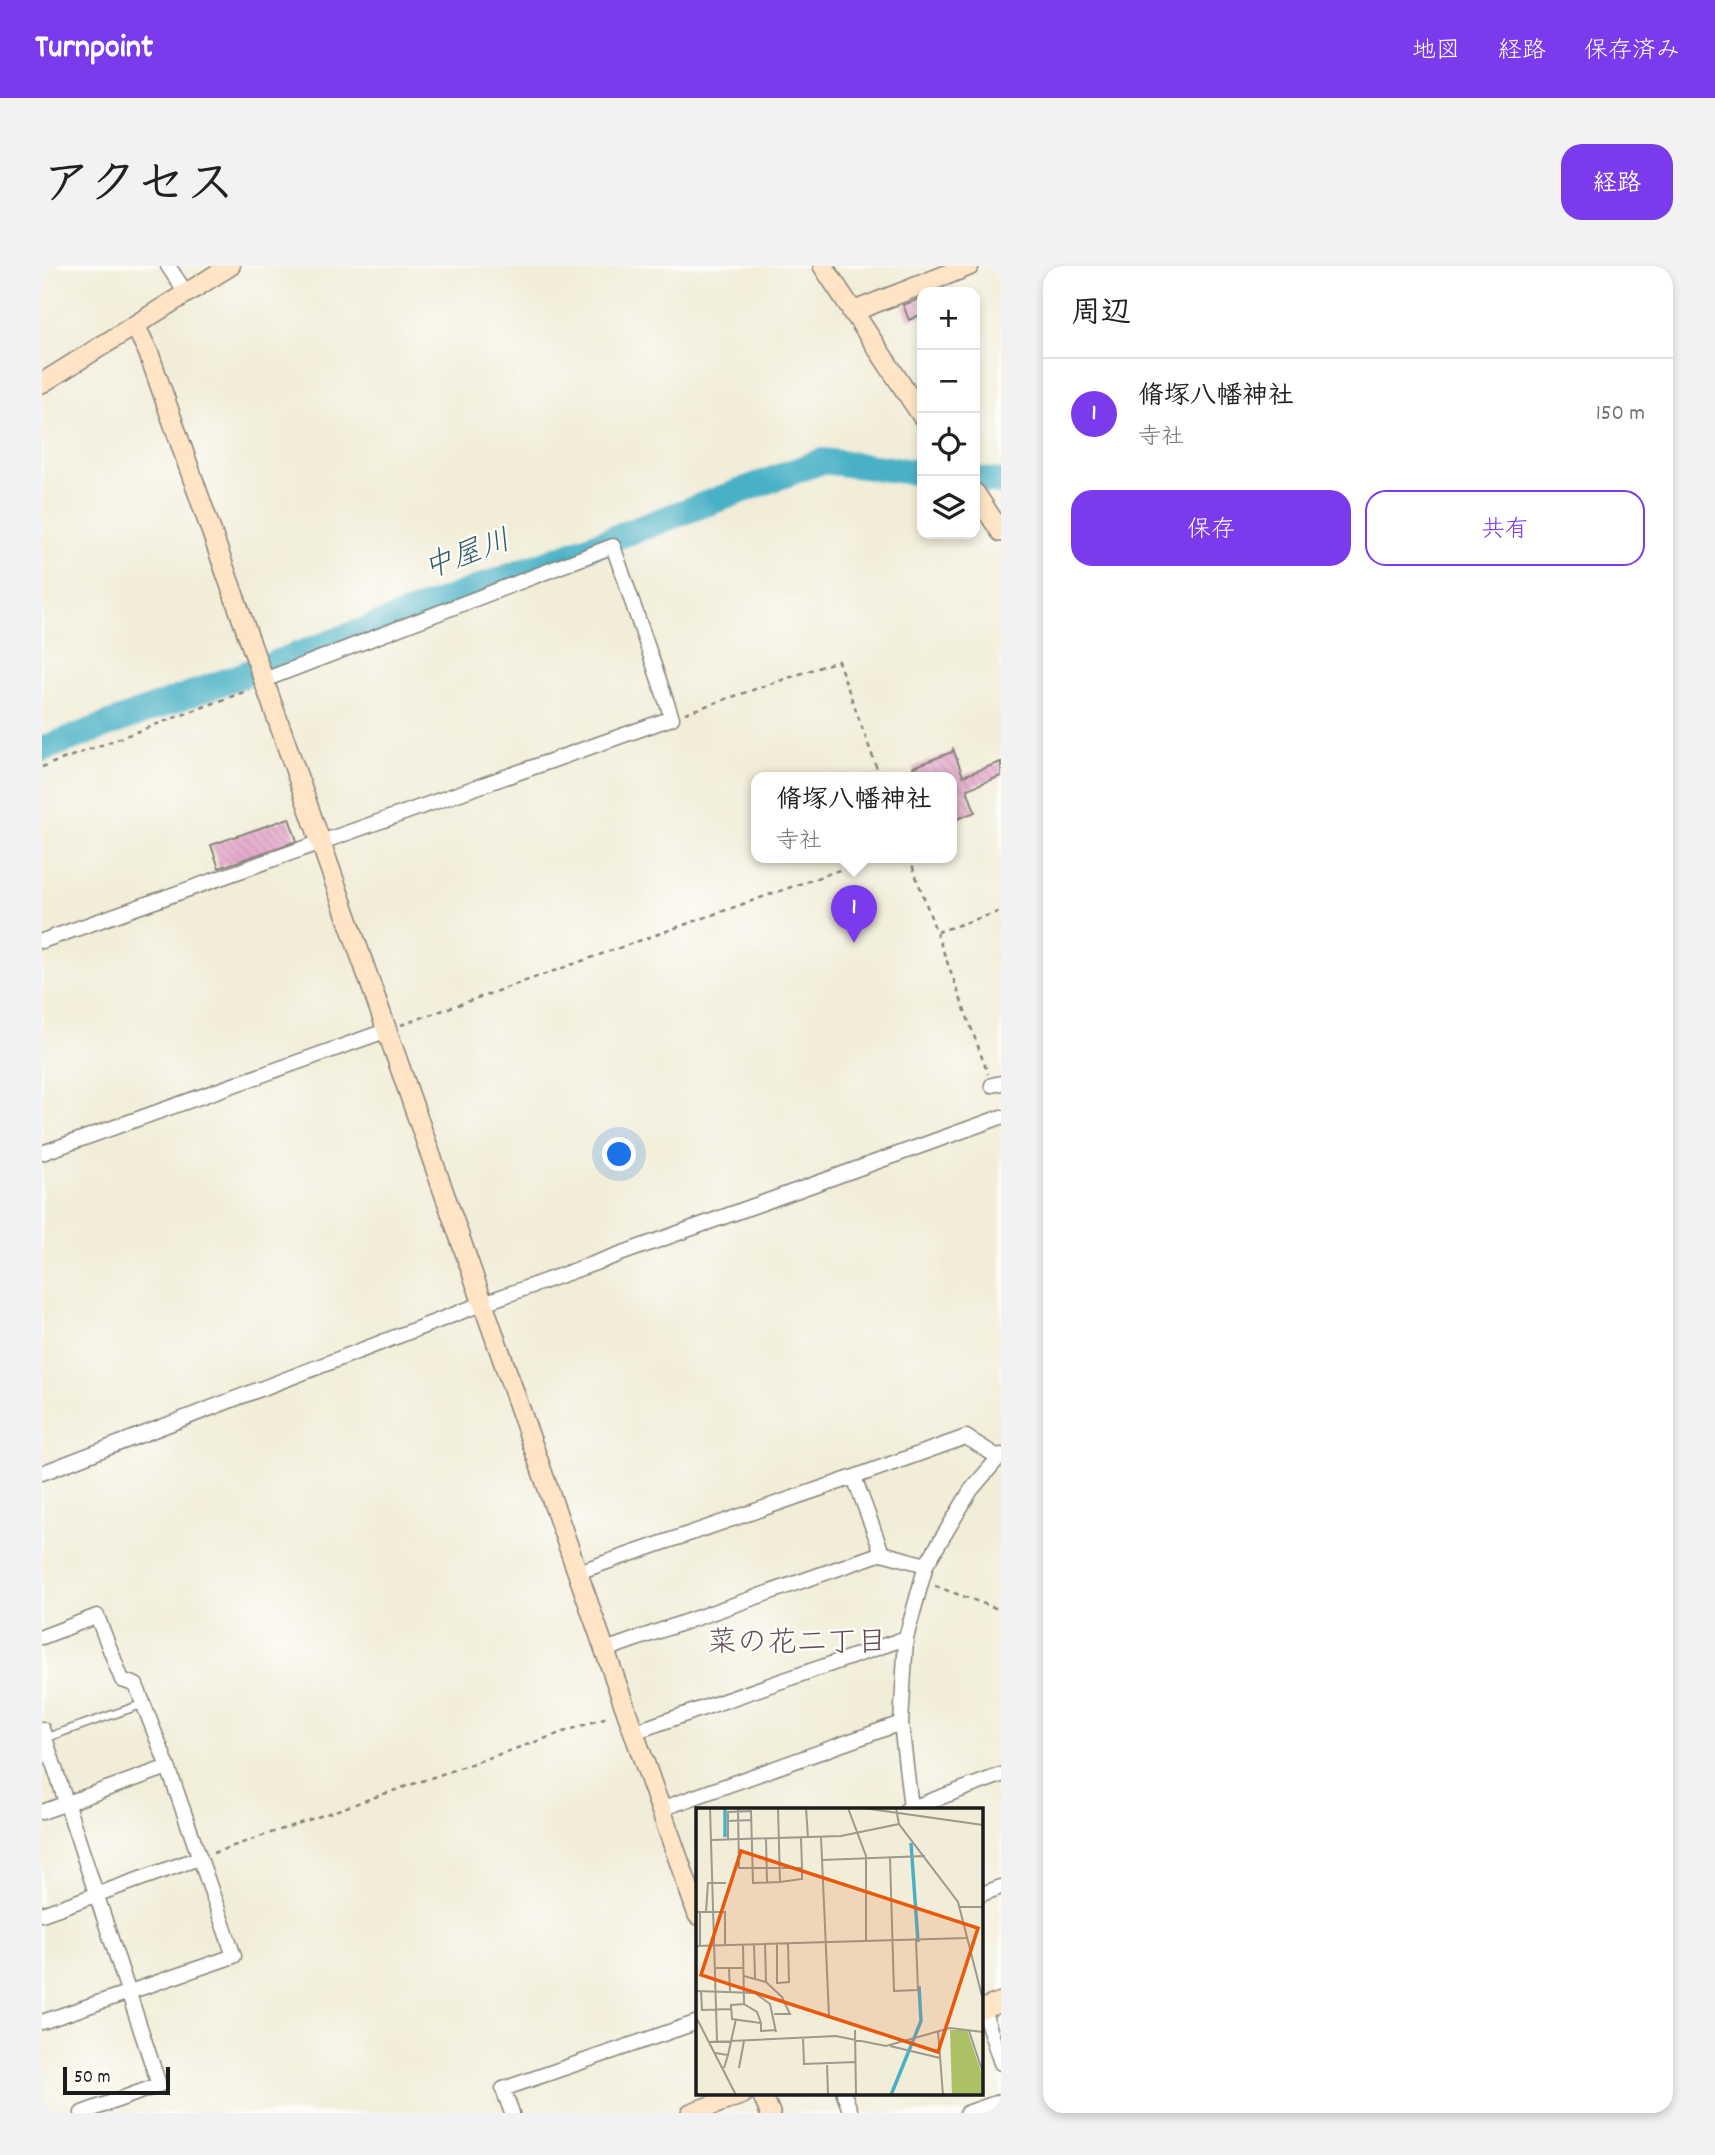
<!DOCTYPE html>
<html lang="ja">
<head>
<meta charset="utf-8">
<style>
	body { margin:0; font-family:Dekko,"Klee One",sans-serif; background:#f2f2f2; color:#202124 }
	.controls { position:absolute; right:21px; top:21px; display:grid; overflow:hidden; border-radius:14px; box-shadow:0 4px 10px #0003 }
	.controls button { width:63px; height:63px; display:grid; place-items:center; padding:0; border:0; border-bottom:2px solid #e0e0e0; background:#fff; color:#202124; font:35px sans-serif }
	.scale { position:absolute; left:21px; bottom:18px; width:107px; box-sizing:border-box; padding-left:7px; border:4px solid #1c1c1c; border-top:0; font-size:19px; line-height:24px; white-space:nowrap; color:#1c1c1c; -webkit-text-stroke:5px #fdfcf7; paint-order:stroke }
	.you { position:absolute; left:578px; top:889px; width:24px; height:24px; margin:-18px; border:5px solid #fff; border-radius:50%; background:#1a73e8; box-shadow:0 0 0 10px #1a73e833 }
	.badge { display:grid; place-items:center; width:46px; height:46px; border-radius:50%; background:#7c3aed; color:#fff; font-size:23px; font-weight:700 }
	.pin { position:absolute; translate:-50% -58px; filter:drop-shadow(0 2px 4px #0008) }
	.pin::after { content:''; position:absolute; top:37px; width:24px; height:21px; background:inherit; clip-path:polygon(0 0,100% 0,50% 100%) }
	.popup { position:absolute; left:709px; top:506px; width:206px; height:91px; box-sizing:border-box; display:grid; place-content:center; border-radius:14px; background:#fff; filter:drop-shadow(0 2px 5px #0005); font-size:23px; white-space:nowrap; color:#757577 }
	.popup b { font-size:26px; color:#202124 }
	.popup::after { content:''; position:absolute; left:50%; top:100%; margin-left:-14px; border:14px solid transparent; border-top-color:#fff }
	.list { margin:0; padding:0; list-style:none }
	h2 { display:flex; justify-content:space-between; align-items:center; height:91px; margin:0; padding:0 28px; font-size:30px }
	h2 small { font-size:23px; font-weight:400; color:#757577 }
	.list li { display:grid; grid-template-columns:46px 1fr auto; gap:21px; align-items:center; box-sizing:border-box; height:112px; padding:0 28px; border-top:2px solid #e0e0e0 }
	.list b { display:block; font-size:26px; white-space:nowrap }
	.list p { margin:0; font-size:23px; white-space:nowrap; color:#757577 }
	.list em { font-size:23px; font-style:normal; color:#757577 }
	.actions { display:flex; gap:14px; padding:21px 28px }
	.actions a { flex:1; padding:16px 0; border:2px solid #7c3aed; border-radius:21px; text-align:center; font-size:24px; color:#7c3aed }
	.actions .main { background:#7c3aed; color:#fff }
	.icon { flex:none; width:38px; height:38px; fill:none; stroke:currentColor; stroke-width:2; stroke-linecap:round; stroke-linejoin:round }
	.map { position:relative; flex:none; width:959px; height:1847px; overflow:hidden; border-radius:21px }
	header { display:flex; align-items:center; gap:42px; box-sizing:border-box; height:98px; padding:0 35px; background:#7c3aed; color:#fff }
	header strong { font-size:33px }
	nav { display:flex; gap:38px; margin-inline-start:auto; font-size:24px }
	.intro { display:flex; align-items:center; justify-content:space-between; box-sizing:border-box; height:168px; padding:0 42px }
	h1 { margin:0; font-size:49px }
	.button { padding:18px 32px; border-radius:21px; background:#7c3aed; color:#fff; font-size:24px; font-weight:700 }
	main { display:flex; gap:42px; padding:0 42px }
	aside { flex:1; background:#fff; border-radius:21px; box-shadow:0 4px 10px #0003 }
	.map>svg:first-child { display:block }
</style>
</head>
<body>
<header>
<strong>Turnpoint</strong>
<nav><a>地図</a><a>経路</a><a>保存済み</a></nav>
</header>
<div class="intro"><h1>アクセス</h1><a class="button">経路</a></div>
<main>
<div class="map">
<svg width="959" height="1847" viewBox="0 0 959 1847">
	<defs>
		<pattern id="building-back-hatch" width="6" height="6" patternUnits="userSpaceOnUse" patternTransform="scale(1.75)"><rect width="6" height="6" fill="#e4a6ca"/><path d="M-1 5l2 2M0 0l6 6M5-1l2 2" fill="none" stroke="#c38ead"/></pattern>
	</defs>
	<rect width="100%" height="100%" fill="#fdfcf7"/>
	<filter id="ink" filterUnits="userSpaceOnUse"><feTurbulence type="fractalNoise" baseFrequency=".0143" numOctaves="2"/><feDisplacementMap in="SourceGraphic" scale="14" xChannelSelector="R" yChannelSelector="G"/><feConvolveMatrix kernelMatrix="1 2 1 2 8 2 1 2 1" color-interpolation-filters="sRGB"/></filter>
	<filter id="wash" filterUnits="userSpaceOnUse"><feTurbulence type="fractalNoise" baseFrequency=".00686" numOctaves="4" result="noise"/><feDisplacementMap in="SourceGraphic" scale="28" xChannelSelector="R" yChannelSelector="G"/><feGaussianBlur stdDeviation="1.57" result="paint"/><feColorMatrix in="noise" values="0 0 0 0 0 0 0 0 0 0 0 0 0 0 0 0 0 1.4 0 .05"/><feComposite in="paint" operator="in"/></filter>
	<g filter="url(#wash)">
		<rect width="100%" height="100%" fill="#f1edd8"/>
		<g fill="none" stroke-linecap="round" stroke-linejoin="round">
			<path stroke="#48b1c6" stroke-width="26" d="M933,213L959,216
				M0,483L780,195L880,207"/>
		</g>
		<g id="blocks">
			<path fill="url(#building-back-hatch)" d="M880,32V48L867,54L861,39Z
				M911,483L921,510L959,496V510L925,523L933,546L910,555V511H873L871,501L910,486Z
				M247,552L255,575L177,602L169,579Z"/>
		</g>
	</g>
	<g filter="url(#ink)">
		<use href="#blocks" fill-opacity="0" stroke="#86847a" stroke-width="2"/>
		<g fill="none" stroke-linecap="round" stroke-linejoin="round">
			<defs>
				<path id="lane" d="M3,1472L101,1438"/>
				<path id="street" d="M126,0L144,27
					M0,675L630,452L571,280L222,414
					M950,819L959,817
					M0,887L346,764
					M0,1207L442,1037L959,851
					M812,1211L924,1171L956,1191
					M536,1306L812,1211L840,1287
					M0,1371L55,1350L80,1414L94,1419L126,1501
					M563,1384L840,1287L884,1299
					M0,1463L117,1819L40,1847
					M592,1466L864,1372
					M869,1542L859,1457L864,1372L884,1299L929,1224L959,1189
					M619,1543L859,1457
					M864,1544L959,1509
					M0,1546L126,1501L192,1690L0,1756
					M940,1628L959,1621
					M0,1648L157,1592
					M941,1743L959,1797
					M802,1828L809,1847
					M470,1847L461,1823L656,1756
					M925,1847L959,1835"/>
				<path id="secondary" d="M781,0L880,150
					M810,46L927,0
					M94,61L107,88L656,1649
					M0,117L188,0
					M933,227L959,266
					M940,1743L959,1736
					M720,1828L728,1847
					M649,1847L701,1828"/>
			</defs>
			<use href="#lane" stroke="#86847a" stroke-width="10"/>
			<use href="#street" stroke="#86847a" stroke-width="17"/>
			<use href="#secondary" stroke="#86847a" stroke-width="22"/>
			<path stroke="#86847a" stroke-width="2.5" stroke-dasharray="5 5" stroke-linecap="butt" d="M643,447L796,395L838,511
				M0,501L207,424
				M867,591L946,808
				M895,666L959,645
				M359,759L834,591
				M893,1320L959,1344
				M171,1587L568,1450"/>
			<use href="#lane" stroke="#fff" stroke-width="7"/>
			<use href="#street" stroke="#fff" stroke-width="14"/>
			<use href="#secondary" stroke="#ffe4c6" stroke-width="19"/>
		</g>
	</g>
	<g text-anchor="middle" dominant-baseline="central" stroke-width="5" stroke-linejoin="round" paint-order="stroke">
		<g font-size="30" font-style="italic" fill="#305f68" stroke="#fdfcf7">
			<text transform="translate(426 291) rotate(-20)">中屋川</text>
		</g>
		<g font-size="30" fill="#624c59" stroke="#fdfcf7">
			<text x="755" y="1379">菜の花二丁目</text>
		</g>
	</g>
	<g transform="translate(654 1542)">
		<rect width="287" height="287" fill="#f1edd8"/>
		<path d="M254,222H271L287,270V287H256Z" fill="#acc064"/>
		<path fill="none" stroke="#48b1c6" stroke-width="3.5" d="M29,0V29M215,35L222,134M195,287L225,213L223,178"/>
		<path fill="none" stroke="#9c998d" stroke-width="2" d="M14,0L21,233M42,0L43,60H106L105,30M110,0L112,30M152,0L170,48V133M167,0L287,17M200,0L203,16L262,94L287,192M32,13L55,12M125,29L133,208M70,30L71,74M15,32L145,28L203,16M32,32V4L55,3L57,75L84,74L82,0M194,50L198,183L222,182L220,132M126,52L229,48M84,74L106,71V60M263,99H287M0,104H29V136M4,104V138M10,104L12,75H30M69,135L70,174M81,135V176M47,136L48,196L35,197L36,211L65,215V223L80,222M58,136L59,170M0,138L270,130M19,160H47M33,160L34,183M48,168L70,174L86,189L94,206H78M82,175L93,174L92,135M0,183L59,185L74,196L80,224M5,183L6,202L35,201M48,196L61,204L65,215M0,209L40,287M159,222L160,287M242,223L247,287M273,223L287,265M107,230L108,256L160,254M13,234L140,228L190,238L254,220L287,224M194,238L244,250M19,245L32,247L28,260M32,247L40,211M131,255L132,287M43,260L48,233"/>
		<path fill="#e8590c" fill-opacity="0.15" stroke="#e8590c" stroke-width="3.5" d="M45,43L282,120L242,244L5,167Z"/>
		<rect width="287" height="287" fill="none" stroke="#1c1c1c" stroke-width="3.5"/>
	</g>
</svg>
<div class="controls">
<button>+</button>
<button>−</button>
<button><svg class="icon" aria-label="locate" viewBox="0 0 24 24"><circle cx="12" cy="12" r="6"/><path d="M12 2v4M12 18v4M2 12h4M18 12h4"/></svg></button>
<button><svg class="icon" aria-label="layers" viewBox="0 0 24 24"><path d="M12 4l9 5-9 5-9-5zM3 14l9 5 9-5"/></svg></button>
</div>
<div class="scale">50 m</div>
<div class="you"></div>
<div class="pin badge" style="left:812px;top:677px">1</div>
<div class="popup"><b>脩塚八幡神社</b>寺社</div>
</div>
<aside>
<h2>周辺<small></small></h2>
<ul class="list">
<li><span class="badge">1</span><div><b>脩塚八幡神社</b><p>寺社</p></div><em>150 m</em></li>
</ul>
<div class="actions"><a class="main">保存</a><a>共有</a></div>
</aside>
</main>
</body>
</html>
